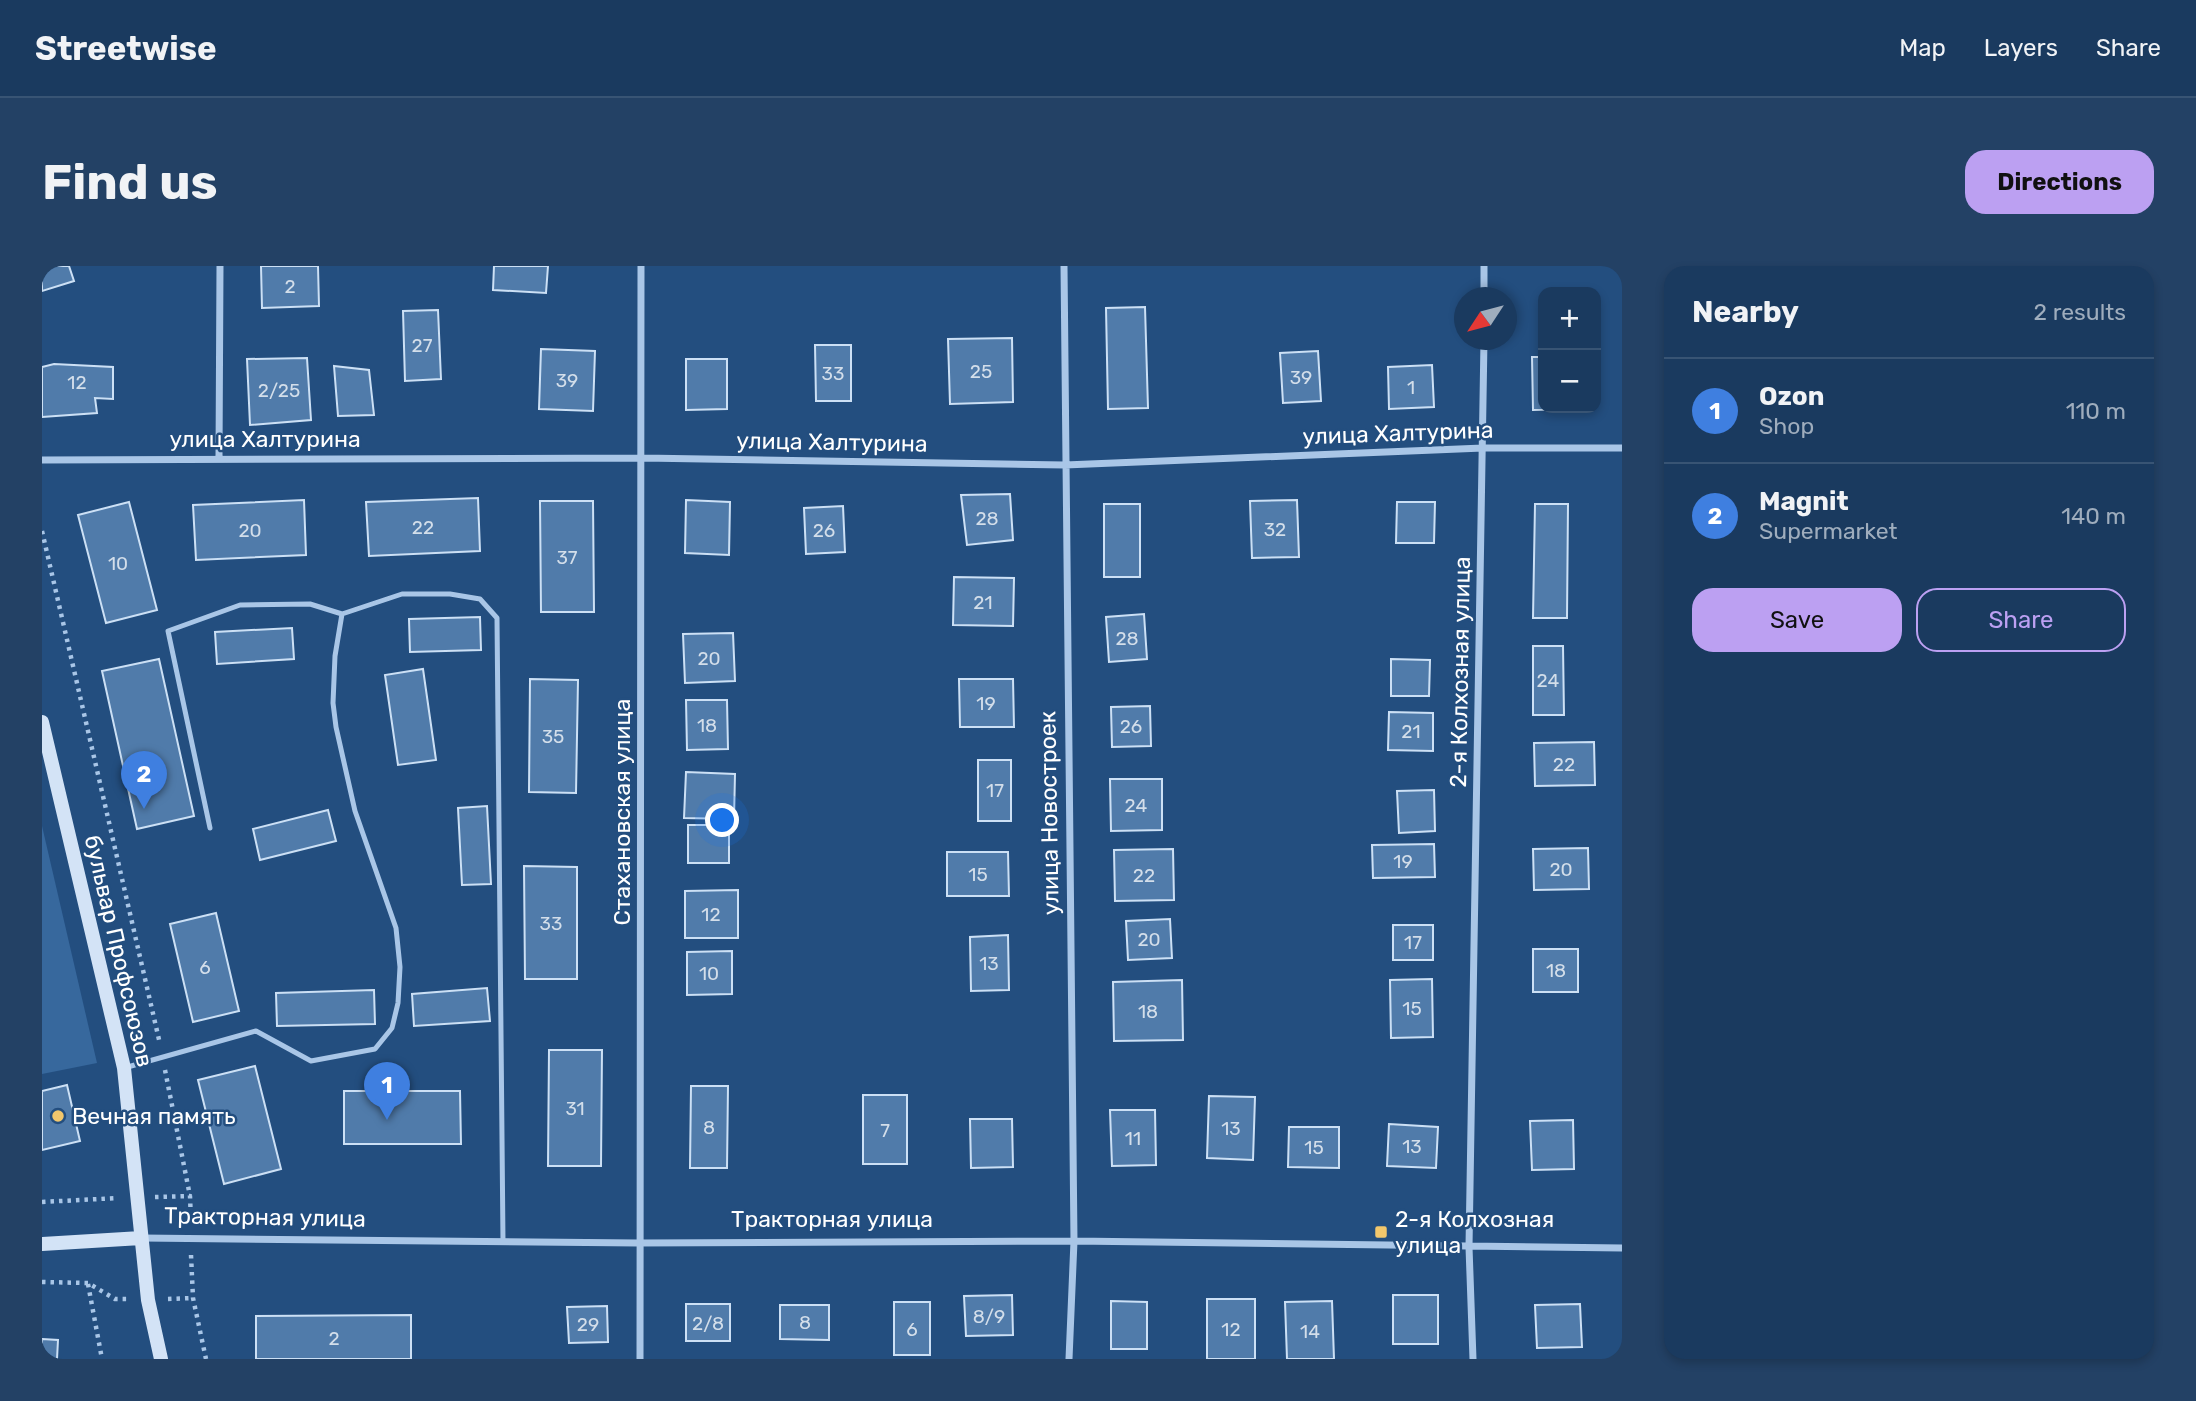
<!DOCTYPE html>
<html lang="en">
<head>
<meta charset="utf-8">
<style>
	body { margin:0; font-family:Rubik,sans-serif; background:#234165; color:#f1f3f6 }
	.controls { position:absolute; right:21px; top:21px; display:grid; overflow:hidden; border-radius:14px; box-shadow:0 4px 10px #0003 }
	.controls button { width:63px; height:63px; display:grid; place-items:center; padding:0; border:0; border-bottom:2px solid #385474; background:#1a3a5f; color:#f1f3f6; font:35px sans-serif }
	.compass { position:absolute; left:1412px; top:21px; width:63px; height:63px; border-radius:50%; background:#1a3a5f; box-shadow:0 4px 10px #0003; rotate:234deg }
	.you { position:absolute; left:681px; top:555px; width:24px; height:24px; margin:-18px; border:5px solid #fff; border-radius:50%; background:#1a73e8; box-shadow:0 0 0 10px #1a73e833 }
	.badge { display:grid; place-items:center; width:46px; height:46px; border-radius:50%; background:#bca0f2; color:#fff; font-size:23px; font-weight:700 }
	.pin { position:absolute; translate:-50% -58px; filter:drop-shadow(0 2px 4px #0008) }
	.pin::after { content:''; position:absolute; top:37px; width:24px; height:21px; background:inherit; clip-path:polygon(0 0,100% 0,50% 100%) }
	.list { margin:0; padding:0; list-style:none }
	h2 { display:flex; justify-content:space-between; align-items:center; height:91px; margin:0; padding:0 28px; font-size:30px }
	h2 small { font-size:23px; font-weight:400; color:#9fadbd }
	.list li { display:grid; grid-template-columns:46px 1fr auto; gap:21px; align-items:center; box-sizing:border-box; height:105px; padding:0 28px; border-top:2px solid #385474 }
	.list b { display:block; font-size:26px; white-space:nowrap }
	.list p { margin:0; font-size:23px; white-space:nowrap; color:#9fadbd }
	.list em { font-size:23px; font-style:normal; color:#9fadbd }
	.actions { display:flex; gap:14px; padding:21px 28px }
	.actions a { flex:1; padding:16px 0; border:2px solid #bca0f2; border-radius:21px; text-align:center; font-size:24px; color:#bca0f2 }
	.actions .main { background:#bca0f2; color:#111 }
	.map { position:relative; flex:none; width:1580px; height:1093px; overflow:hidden; border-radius:21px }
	header { display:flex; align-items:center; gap:42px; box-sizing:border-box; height:98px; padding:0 35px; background:#1a3a5f; border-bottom:2px solid #385474 }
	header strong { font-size:33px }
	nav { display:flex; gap:38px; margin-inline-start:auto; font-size:24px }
	.intro { display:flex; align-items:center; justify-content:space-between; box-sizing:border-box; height:168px; padding:0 42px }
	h1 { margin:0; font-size:49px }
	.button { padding:18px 32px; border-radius:21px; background:#bca0f2; color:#111; font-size:24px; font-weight:700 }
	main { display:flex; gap:42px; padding:0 42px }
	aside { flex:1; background:#1a3a5f; border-radius:21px; box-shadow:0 4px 10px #0003 }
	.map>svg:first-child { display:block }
</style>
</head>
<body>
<header>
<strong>Streetwise</strong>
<nav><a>Map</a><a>Layers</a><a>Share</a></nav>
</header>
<div class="intro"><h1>Find us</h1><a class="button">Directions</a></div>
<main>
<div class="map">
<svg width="1580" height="1093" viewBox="0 0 1580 1093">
	<rect width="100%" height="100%" fill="#234e7f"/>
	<path fill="#37689d" d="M0,560L55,797L0,808Z"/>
	<path fill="#507baa" stroke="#cce0f5" stroke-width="2" d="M0,0H27L32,15L0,25Z
		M219,0H276L277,40L220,42Z
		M452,0H506L504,27L451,24Z
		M1103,41L1106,142L1066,143L1064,42Z
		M396,44L399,113L363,115L361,45Z
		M970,72L971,136L908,138L906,73Z
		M773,79H809V135H774Z
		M499,83L553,85L551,145L497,143Z
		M1276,85L1279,135L1241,137L1238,87Z
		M1490,91H1501V142L1534,143L1491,144Z
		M265,92L269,154L208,159L205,93Z
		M644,93H685V143L644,144Z
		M12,98L71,101V133L53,132L55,147L0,151V101Z
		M1390,99L1392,141L1347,143L1346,101Z
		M292,100L327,104L332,149L296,150Z
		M968,228L971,274L925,279L919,229Z
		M436,232L438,285L327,290L324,236Z
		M262,234L264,289L154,294L151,239Z
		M644,234L688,236L687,289L643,287Z
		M1255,234L1257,291L1210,292L1208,235Z
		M498,235H551L552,346H499Z
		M87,236L115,344L64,357L36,249Z
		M1355,236H1393L1392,277H1354Z
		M1062,238H1098V311H1062Z
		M1493,238H1526L1525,352H1491Z
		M801,240L803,286L764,288L762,242Z
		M912,311L972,312L971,360L911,359Z
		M1102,348L1105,393L1067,396L1064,351Z
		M438,351L439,384L368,386L367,353Z
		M250,362L252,393L175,398L173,366Z
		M691,367L693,415L643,417L641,368Z
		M1491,380H1521L1522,449H1491Z
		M117,393L152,550L95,563L60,405Z
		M1349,393L1388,394L1387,430H1349Z
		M381,403L394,494L356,499L343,409Z
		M488,413L536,414L534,527L487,526Z
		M917,413H971L972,461H918Z
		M644,434H685L686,483L645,484Z
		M1108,440L1109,480L1070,481L1069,441Z
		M1347,446L1391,447V485L1346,484Z
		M1552,476L1553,519L1493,520L1492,477Z
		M936,494H969V555H936Z
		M644,506L693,508L692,553L642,552Z
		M1068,513H1120V564L1069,565Z
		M1392,524L1393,565L1357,567L1355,525Z
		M445,540L449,618L420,619L416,542Z
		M286,544L294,575L218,594L211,563Z
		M646,559H687V597H646Z
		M1392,578L1393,611L1331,612L1330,579Z
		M1546,582L1547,623L1492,624L1491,583Z
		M1131,583L1132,634L1073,635L1072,584Z
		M905,586H966L967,630H905Z
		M482,600L535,601V713H483Z
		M696,624V672H643V625Z
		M174,647L197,745L151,756L128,658Z
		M1128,653L1130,692L1086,694L1084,655Z
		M1351,659H1391V694H1351Z
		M966,669L967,724L929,725L928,671Z
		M1491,683H1536V726H1491Z
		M690,685V728L645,729V686Z
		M1390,713L1391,771L1349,772L1348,714Z
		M1140,714L1141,774L1072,775L1071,716Z
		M445,722L448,755L372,760L370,728Z
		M332,724L333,758L235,760L234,727Z
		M507,784H560L559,900H506Z
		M213,800L239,903L182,918L156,814Z
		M25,819L38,875L0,884V825Z
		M649,820H686L685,902H648Z
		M302,825H418L419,878H302Z
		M821,829H865V898H821Z
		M1167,830L1213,831L1211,894L1165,892Z
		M1068,844H1113L1114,899L1070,900Z
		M928,853H970L971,901L929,902Z
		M1531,854L1532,903L1490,904L1488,855Z
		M1347,858L1396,861L1394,902L1345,900Z
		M1247,861H1297V902L1246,901Z
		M970,1029L971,1069L924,1070L922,1030Z
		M1351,1029H1396V1078H1351Z
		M1165,1033H1213V1093H1165Z
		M1069,1035L1105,1036V1083H1069Z
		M1290,1035L1292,1093H1245L1243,1036Z
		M852,1036H888V1089H852Z
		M644,1038H688V1075H644Z
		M1538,1038L1540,1081L1495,1082L1493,1039Z
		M738,1039H787V1074L738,1073Z
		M565,1040L566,1076L527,1077L525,1041Z
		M369,1049V1093H214V1050Z
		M0,1073L16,1074L15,1093H0Z"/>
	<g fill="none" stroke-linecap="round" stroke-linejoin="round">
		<path stroke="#a9c6e7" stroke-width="4.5" stroke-dasharray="3.5 5" stroke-linecap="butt" d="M0,265L118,778
			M123,804L148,930
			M113,931L148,930L149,956
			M0,936L76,932
			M149,989L151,1032L164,1093
			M0,1016L46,1017L73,1033H85
			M46,1018L60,1093
			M126,1033L151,1032"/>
		<path stroke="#a9c6e7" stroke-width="5" d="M168,562L126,365L198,339L268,338L300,348L360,328H408L438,333L455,352L461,976
			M82,802L214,765L269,795L333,783L350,762L356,737L358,701L354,662L313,545L294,461L291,437L293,390L300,348"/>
		<path stroke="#a9c6e7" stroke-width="7" d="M1022,0L1032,975L1027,1093
			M1442,32V0
			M177,191L178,0
			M0,194L601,192L1023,199L1441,182H1580
			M100,972L596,977L1032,975L1580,982
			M598,1093L599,0
			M1431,1093L1427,981L1442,74"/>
		<path stroke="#d3e3f6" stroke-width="14" d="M0,456L82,802L106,1034L119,1093
			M0,978L99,972"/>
	</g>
	<g fill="#f2c76c" stroke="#234e7f" stroke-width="2.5">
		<circle cx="16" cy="850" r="7"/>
		<rect x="1332" y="959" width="14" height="14" rx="3.5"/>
	</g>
	<g text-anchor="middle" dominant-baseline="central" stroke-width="5" stroke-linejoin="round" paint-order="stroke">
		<g font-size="19" fill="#d3deea">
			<text x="248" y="20">2</text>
			<text x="380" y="79">27</text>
			<text x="939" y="105">25</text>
			<text x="791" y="107">33</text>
			<text x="1259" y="111">39</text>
			<text x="525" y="114">39</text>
			<text x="35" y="116">12</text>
			<text x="1369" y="121">1</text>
			<text x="237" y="124">2/25</text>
			<text x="945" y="252">28</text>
			<text x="381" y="261">22</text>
			<text x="1233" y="263">32</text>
			<text x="208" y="264">20</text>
			<text x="782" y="264">26</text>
			<text x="525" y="291">37</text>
			<text x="76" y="297">10</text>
			<text x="941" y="336">21</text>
			<text x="1085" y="372">28</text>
			<text x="667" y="392">20</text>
			<text x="1506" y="414">24</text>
			<text x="944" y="437">19</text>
			<text x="665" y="459">18</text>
			<text x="1089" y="460">26</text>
			<text x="1369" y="465">21</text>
			<text x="511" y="470">35</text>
			<text x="1522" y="498">22</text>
			<text x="953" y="524">17</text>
			<text x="1094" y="539">24</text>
			<text x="1361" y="595">19</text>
			<text x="1519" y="603">20</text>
			<text x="936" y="608">15</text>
			<text x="1102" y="609">22</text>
			<text x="669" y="648">12</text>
			<text x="509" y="657">33</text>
			<text x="1107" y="673">20</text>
			<text x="1371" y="676">17</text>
			<text x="947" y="697">13</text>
			<text x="163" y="701">6</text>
			<text x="1514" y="704">18</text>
			<text x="667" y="707">10</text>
			<text x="1370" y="742">15</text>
			<text x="1106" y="745">18</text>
			<text x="533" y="842">31</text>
			<text x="667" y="861">8</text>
			<text x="1189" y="862">13</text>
			<text x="843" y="864">7</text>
			<text x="1091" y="872">11</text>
			<text x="1370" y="880">13</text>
			<text x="1272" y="881">15</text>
			<text x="947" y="1050">8/9</text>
			<text x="763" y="1056">8</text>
			<text x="666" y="1057">2/8</text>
			<text x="546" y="1058">29</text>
			<text x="870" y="1063">6</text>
			<text x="1189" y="1063">12</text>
			<text x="1268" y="1065">14</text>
			<text x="292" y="1072">2</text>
		</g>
		<g font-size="23" fill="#fff" stroke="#234e7f">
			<text transform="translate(1356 167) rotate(-2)">улица Халтурина</text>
			<text x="223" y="173">улица Халтурина</text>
			<text transform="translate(790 176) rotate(1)">улица Халтурина</text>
			<text transform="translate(1418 406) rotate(-89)">2-я Колхозная улица</text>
			<text transform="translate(580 546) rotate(-90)">Стахановская улица</text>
			<text transform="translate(1007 547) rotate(-91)">улица Новостроек</text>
			<text transform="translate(77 685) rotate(77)">бульвар Профсоюзов</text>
			<text transform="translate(223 951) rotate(1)">Тракторная улица</text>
			<text x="790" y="953">Тракторная улица</text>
		</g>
		<g font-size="23" fill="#fff" stroke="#234e7f" text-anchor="start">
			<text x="30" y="850">Вечная память</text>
			<text x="1353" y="953">2-я Колхозная<tspan x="1353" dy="26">улица</tspan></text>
		</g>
	</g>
</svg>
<div class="controls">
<button>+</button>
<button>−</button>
</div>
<svg class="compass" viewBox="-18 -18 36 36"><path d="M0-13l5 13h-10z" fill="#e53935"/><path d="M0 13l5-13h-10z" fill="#9fadbd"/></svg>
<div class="you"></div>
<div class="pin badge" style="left:345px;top:854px;background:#3f7fe0">1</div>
<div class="pin badge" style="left:102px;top:543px;background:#3f7fe0">2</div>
</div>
<aside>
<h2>Nearby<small>2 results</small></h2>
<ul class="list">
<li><span class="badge" style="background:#3f7fe0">1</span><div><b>Ozon</b><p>Shop</p></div><em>110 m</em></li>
<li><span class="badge" style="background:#3f7fe0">2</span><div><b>Magnit</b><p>Supermarket</p></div><em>140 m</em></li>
</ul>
<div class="actions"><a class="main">Save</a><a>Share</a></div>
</aside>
</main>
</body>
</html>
